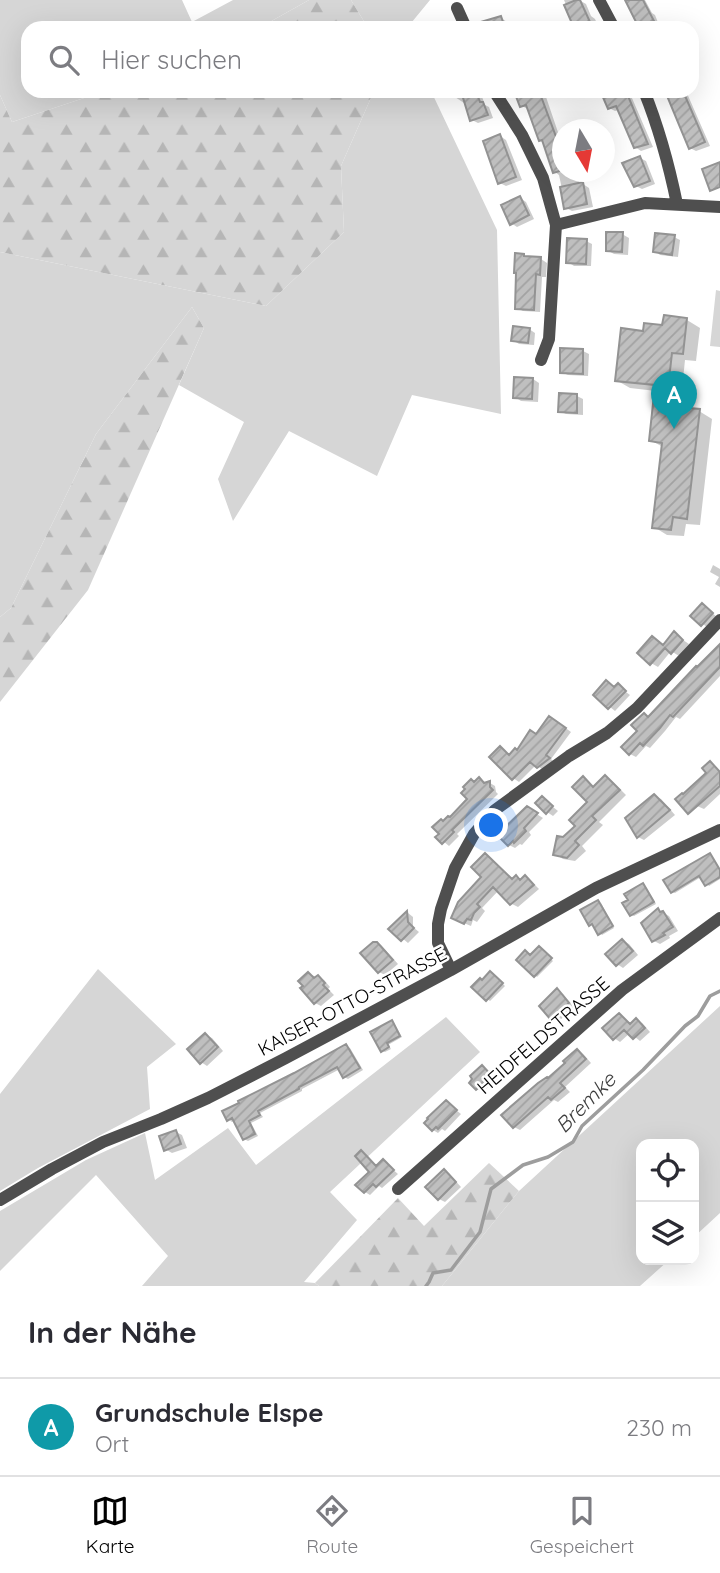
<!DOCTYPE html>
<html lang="de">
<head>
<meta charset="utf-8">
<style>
	body { margin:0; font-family:Quicksand,sans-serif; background:#f7f7f7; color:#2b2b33 }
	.controls { position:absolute; right:21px; bottom:21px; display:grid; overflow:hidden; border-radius:14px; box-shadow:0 7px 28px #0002 }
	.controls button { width:63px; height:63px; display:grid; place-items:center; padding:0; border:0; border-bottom:2px solid #e1e1e2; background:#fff; color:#2b2b33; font:35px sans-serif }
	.compass { position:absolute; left:552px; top:119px; width:63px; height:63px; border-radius:50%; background:#fff; box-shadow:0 7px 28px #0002; rotate:170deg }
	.you { position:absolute; left:492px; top:826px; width:24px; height:24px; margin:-18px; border:5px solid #fff; border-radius:50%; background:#1a73e8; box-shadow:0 0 0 10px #1a73e833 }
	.badge { display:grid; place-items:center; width:46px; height:46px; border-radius:50%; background:#000; color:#fff; font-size:23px; font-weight:700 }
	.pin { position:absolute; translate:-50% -58px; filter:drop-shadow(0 2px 4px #0008) }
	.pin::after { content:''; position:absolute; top:37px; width:24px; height:21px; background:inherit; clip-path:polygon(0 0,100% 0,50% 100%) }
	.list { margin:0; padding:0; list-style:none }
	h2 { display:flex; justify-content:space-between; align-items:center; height:91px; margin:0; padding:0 28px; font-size:30px }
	h2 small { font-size:23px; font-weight:400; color:#7c7c81 }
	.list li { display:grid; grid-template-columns:46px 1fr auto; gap:21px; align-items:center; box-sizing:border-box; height:98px; padding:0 28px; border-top:2px solid #e1e1e2 }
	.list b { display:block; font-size:26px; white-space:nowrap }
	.list p { margin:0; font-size:23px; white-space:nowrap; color:#7c7c81 }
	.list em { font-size:23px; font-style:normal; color:#7c7c81 }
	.icon { flex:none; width:38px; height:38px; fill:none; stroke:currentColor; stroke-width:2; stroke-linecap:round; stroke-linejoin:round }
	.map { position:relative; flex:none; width:720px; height:1286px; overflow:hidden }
	.search { position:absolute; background:#fff; box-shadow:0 7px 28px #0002; left:21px; right:21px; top:21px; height:77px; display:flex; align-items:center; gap:18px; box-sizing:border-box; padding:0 24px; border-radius:21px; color:#7c7c81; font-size:26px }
	.sheet { height:189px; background:#fff }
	nav { display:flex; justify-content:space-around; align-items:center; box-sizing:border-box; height:98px; border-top:2px solid #e1e1e2; background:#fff; font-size:19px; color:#7c7c81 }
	nav a { display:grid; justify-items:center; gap:4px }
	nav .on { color:#000 }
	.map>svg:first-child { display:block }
</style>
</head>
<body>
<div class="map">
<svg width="720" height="1286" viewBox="0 0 720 1286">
	<defs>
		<pattern id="forest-firs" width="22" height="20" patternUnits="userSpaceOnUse" patternTransform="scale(1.75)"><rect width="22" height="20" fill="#d6d6d6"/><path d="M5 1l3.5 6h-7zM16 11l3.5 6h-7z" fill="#b6b6b6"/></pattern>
		<pattern id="building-hatch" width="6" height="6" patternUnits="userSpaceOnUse" patternTransform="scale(1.75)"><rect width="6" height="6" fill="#bfbfbf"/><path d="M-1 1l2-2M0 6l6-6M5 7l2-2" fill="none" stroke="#a2a2a2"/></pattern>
	</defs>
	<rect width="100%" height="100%" fill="#fff"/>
	<path fill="#d6d6d6" d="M0,0H182L192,22L233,0H309L259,28H28V91H105L12,122L0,95Z
		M351,0H430L407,28H368Z
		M374,91H431L497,230L501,414L412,395L377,476L289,431L233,521L218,479L244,422L179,385L204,328L192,307L96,434L11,608L0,617V252L266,306L344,232L341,166Z
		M716,290L720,291V347L710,346Z
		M98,969L176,1044L147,1067L150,1109L38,1168L0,1191V1094Z
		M720,1006V1213L694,1237V1144H641V1260H669L640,1286H442L519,1191Z
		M446,1017L480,1052L330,1192L357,1220L304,1282L315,1283L319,1286H142L168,1256L96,1175L0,1271V1211L86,1160L145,1133L155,1180L228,1128L256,1165Z"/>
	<path fill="url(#forest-firs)" d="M309,0H351L368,28H259Z
		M105,91H374L341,166L344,232L266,306L0,252V95L12,122Z
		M192,307L204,328L88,590L0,702V617L11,608L96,434Z
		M489,1163L519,1191L442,1286H319L315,1283L398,1198L424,1226Z"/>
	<path fill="#0003" d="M564,0H579L586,4L591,16L595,19L599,28H576Z
		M627,0H645L652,13L655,15L659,25L655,28H640Z
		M501,18L507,22L509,28H484Z
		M449,23L455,28H435Z
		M450,91H480L485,105L489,107L493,118L478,123L472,120L466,102L464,103L452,95Z
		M516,91H544L562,144V172H576L580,185L583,184L589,188L593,207L572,211L566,208L559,175L555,172L545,143L540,140L528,109L522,106Z
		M615,91H629L653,147L641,151L635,147L619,110L615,111L609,108Z
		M667,91H686L710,146L696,151L690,148Z
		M500,136L506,140L522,180L506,186L500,183Z
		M640,158L646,161L655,184L642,189L636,186Z
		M520,198L526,202L534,219L517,227L511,223Z
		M622,234L629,238L628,255L614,254L607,250Z
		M674,237L680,240L678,257L660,255L655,251Z
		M586,241L592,244L591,266H574L568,262Z
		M524,256L529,258L541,259L547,263L546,277H542L540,312L523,311L517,308L518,274Z
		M687,320L700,328L696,361L685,360L680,409L699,411L712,419L700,525L686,524L684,536L667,535L654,527L663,447L650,440L656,391L630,388L616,380L645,333Z
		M529,329L535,333L534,345L519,344L513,340Z
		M583,351L589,354L588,376L568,375L561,372Z
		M533,379L539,383L538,402L521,401L515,397Z
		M577,396L583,399V415L566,414L560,411Z
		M713,565L720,569V587L715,584L719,577L710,572Z
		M708,609L718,618L708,628L693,616Z
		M674,634L689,644L679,656L671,651L658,667L651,663Z
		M720,647V676L680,719L676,717L665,731L650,748L646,746L636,757L630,754L649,718Z
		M618,686L630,695L615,711L595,695L615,689Z
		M556,721L571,732L551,759L555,763L545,771L536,765L519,782L513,778L500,748L510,756Z
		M710,763L720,771V794L704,809L697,806L687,793L709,773Z
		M605,777L613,782L626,795L599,822L603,825L582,846L586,851L575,861L563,859L555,854L564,839L577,826L589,802L583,778L595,787Z
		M479,779L486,784L490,783L495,786L496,792L498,794L457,834L459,836L449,846L438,837L444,823L450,819L470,799L475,783Z
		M654,796L661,799L675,815L644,840L638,837Z
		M542,798L558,811L553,816L547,812Z
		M527,808L543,818L529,832L531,835L522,845L520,844L515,848L509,845Z
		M485,855L491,858L514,880L516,877L522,881L526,877L531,881L539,889L518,907L512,904L499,890L482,908L485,911L477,922L473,920L471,926L459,921L484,877Z
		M710,855L720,870V879L709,886L701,877L675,893L672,892Z
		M643,885L646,887L656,904L634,916L631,915Z
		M598,902L601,903L614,928L602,935L594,925H590Z
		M658,910L669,916L678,931L669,936L670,938L660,944L654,941Z
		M408,913L413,917V927L419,932L408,943L391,929Z
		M623,941L629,944L638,955L623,968L617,964Z
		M375,942L381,945L398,964L385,975L379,972L362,953Z
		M541,950L553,961L537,977L535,975L531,957Z
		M309,974L324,980L330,987L328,989L334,995L321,1006L315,1003L302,988Z
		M493,974L505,986L490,1001L474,987Z
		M557,991L563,994L574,1007L558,1022L552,1018Z
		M619,1015L631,1025L636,1020L642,1023L650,1032L640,1041L630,1033L620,1042L614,1038Z
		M392,1022L394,1023L402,1037L388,1045L391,1049L385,1052L382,1051Z
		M205,1035L212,1038L223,1051L207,1066L201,1062Z
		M346,1046L350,1048L363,1070L348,1079L344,1077L340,1069L302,1089V1091L260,1113L263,1117L251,1123L258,1136L248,1141L244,1139L235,1120L232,1122L229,1120Z
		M577,1051L583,1054L591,1063L565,1087L570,1092L558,1102L554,1100L520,1130L514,1127L549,1080Z
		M482,1067L497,1080L482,1092L477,1089Z
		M446,1102L461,1114L445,1131L442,1129L438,1133L433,1130Z
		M176,1132L182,1135L187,1148L172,1153L165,1149Z
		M361,1152L367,1155L378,1167L383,1161L398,1174L382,1188L379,1186L370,1195L365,1192L371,1172Z
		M444,1171L450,1175L461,1187L445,1202L439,1199L428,1187Z"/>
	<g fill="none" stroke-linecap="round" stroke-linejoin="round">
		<path stroke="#9d9d9d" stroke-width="3.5" d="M426,1286L429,1282L433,1273L451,1270L480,1232L491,1189L523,1165L548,1157L573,1142L582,1126L643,1070L685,1026L698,1016L710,996L720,991"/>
	</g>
	<path fill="url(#building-hatch)" stroke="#939393" stroke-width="2" d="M576,0H580L590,22L585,24L587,28H574L564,5Z
		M625,0H643L654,21L639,28Z
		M501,16L505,28H475L474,24Z
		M461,91H476L480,102H483L488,115L470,121Z
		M514,91H539L561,150L563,149V170L553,173L542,140L539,141L526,105L520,107Z
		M611,91H626L648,144L634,148L616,106L608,109L602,95Z
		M665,91H683L705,142L689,149Z
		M500,134L516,177L498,184L483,141Z
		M640,156L650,181L634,187L622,163Z
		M720,162V187L710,191L702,169Z
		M583,182L587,204L564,209L560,187Z
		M520,196L529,215L510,225L501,205Z
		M606,232H623L622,252L606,251Z
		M655,233L675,235L672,255L653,252Z
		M567,238L587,239L586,264L566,263Z
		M515,253L524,254V256L541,257L540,275L536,274L534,310L515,309L516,273H514Z
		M664,315L687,318L683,354L672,353L666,406L700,409L687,519L673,517L671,530L652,528L662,443L649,441L655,385L615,381L621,328L643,331L644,323L662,325Z
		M513,326L530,328L528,343L511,341Z
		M560,348L583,349V374L560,373Z
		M514,377L533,378L532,399L513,398Z
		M559,393L577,394V413L558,412Z
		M702,603L713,613L701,626L690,616Z
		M674,631L683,640L671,654L665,648L650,665L637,653L652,636L663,645Z
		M720,644V667L673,717L670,715L660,728L643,746L640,743L629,755L621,747L637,731L631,725L644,713L648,717L696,666L697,667Z
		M606,680L614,687L618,683L626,691L608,709L593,695Z
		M549,716L566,728L546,755L550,758L537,768L530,762L512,780L489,757L500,746L509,755L515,748L517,750L530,730L536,734Z
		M710,761L720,772V786L688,814L675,799L682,793L683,794L706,773L702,768Z
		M605,775L620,790L592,816L596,820L575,841L579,845L567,858L553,855L557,836L563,837L575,826L569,820L587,802L572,787L583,776L593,787Z
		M479,777L484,783L490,781V787L493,790L452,830L454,832L442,844L435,837L439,834L432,827L441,819L443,821L448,816L450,817L467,799L461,793L465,789L463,787L471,779L474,782Z
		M654,794L670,810L637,838L625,818Z
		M542,796L553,806L546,814L535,803Z
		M527,806L538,813L524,828L526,831L514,843L513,841L508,846L497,835Z
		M485,853L512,879L516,875L520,880L525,875L534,885L510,905L493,887L477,904L480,907L474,913L471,920L467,919L464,924L451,918L458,902L481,877L471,867Z
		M710,853L720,870V877L705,886L699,876L671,893L663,880Z
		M643,883L654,902L630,916L622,903L628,900L624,894Z
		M598,900L613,926L598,935L592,924L589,926L580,910Z
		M658,908L660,912L663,911L673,927L663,933L665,935L652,942L641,923Z
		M407,911L408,922L414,928L401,941L388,929Z
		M622,939L633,951L616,966L605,954Z
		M373,942H377L393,960L378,973L360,953Z
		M539,946L552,958L534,977L516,960L525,950L530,955Z
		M490,971L503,983L486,1001L471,987L480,978L482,980Z
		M308,972L314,978L318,975L325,983L323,985L329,991L314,1004L300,988L303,986L298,981Z
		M557,988L569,1003L551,1020L539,1006Z
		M619,1013L630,1024L636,1018L645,1028L633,1039L624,1030L613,1040L602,1028Z
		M392,1020L400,1036L387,1043L389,1047L381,1052L370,1032Z
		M205,1033L218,1047L200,1064L187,1049Z
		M346,1044L360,1068L343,1078L337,1067L299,1087V1089L258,1111L260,1115L249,1121L255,1134L243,1140L232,1118L227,1121L222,1111L239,1103L238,1101L294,1073Z
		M577,1049L586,1059L560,1083L565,1088L551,1100L548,1097L513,1128L501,1115L538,1083L547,1077L548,1078L565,1063L563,1061Z
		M482,1065L492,1076L476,1090L469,1083L472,1079L470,1076Z
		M446,1100L457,1110L438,1129L436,1127L432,1131L424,1123L428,1119L427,1118Z
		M176,1130L181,1144L164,1151L159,1136Z
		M361,1150L376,1166L383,1159L394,1170L376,1187L373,1184L364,1193L355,1185L369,1172L355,1156Z
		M444,1169L456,1182L438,1200L425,1187Z"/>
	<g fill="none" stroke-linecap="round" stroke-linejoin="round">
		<path stroke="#4f4f4f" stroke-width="12" d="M599,0L614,28
			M457,8L466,28
			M494,91L522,135L543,178L556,225L549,339L541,360
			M644,91C659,128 669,165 677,204
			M556,225L645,203L720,207
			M451,970L438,943V924L441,909L455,868L474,834L495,810L569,756L607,733L637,708L720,620
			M398,1189L622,990L720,918
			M0,1200L52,1169L103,1142L161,1119L208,1098L286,1058L451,970L596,888L720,830"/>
	</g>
	<g text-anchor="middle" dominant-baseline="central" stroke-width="5" stroke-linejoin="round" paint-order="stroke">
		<g font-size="19" fill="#000" stroke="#fff">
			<text transform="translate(352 1001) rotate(-28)">KAISER-OTTO-STRASSE</text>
			<text transform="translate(543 1035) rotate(-41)">HEIDFELDSTRASSE</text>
		</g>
		<g font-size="21" font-style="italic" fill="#3e3e3e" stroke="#fff">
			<text transform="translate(585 1102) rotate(-45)">Bremke</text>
		</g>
	</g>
</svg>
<div class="controls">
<button><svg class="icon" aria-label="locate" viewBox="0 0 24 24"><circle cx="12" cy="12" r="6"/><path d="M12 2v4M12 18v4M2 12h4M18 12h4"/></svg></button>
<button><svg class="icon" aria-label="layers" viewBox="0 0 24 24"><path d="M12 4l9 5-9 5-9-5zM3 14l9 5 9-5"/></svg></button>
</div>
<svg class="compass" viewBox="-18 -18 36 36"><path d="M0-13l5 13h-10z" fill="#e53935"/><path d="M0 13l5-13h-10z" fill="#7c7c81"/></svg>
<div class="you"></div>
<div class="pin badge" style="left:674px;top:429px;background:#0f9aa8">A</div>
<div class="search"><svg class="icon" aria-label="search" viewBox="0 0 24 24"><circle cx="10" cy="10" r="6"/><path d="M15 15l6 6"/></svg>Hier suchen</div>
</div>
<section class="sheet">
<h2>In der Nähe<small></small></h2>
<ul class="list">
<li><span class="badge" style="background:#0f9aa8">A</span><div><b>Grundschule Elspe</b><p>Ort</p></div><em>230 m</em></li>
</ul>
</section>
<nav>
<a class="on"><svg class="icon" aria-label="map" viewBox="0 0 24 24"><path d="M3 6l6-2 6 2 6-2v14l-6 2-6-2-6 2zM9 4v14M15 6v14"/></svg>Karte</a>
<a><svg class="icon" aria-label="directions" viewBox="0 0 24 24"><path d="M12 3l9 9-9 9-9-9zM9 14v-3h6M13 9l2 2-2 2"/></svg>Route</a>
<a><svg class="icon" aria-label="saved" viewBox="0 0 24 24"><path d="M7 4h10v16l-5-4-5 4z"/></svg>Gespeichert</a>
</nav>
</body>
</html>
